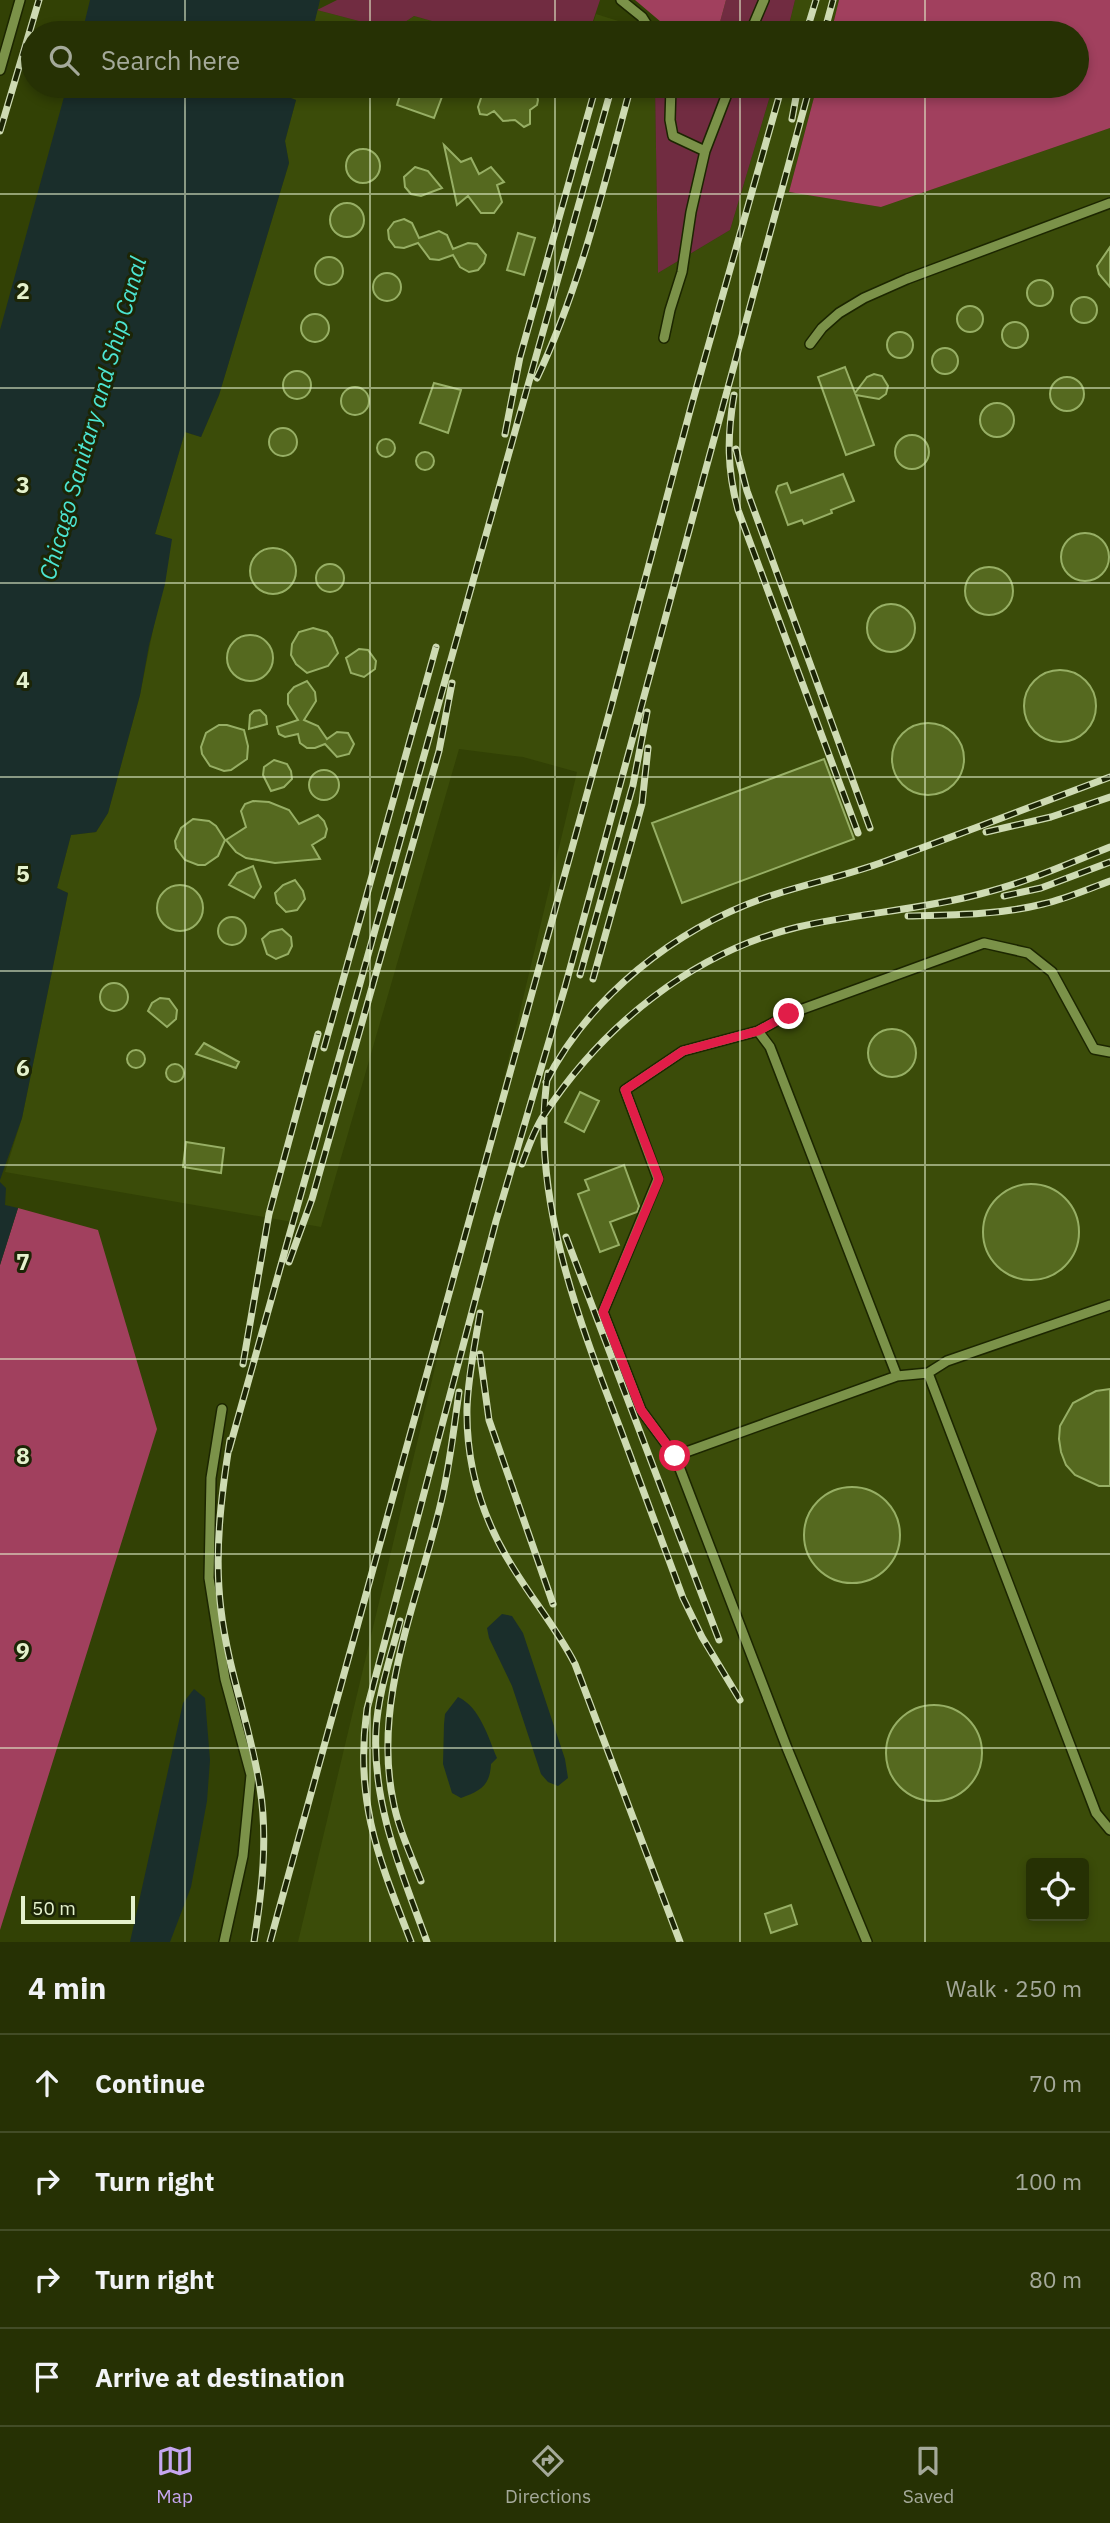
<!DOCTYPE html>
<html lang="en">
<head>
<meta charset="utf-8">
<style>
	body { margin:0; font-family:"IBM Plex Sans",sans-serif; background:#2e390e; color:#f1f3f6 }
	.controls { position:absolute; right:21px; bottom:21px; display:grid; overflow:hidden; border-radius:7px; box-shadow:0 4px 10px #0003 }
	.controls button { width:63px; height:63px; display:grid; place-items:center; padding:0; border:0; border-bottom:2px solid #424c26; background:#263104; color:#f1f3f6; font:35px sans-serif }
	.scale { position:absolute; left:21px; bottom:18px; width:114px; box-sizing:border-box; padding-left:7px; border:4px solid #e5f2cd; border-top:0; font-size:19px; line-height:24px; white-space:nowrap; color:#e5f2cd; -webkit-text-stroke:5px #1c2506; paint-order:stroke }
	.stop { position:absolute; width:21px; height:21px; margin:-16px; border:5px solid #e11d48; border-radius:50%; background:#fff }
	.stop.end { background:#e11d48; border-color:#fff; box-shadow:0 2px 7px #0008 }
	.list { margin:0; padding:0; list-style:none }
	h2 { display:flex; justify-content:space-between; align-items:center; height:91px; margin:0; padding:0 28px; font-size:30px }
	h2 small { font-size:23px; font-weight:400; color:#a4a99a }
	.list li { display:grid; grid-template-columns:46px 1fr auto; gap:21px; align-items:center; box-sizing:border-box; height:98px; padding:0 28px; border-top:2px solid #424c26 }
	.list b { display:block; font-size:26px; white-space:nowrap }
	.list em { font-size:23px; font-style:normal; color:#a4a99a }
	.icon { flex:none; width:38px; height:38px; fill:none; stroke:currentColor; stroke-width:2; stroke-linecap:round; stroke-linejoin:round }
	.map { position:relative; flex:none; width:1110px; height:1942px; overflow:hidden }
	.search { position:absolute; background:#263104; box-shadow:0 4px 10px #0003; left:21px; right:21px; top:21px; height:77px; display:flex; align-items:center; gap:18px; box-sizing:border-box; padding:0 24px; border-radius:38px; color:#a4a99a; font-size:26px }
	.sheet { height:483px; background:#263104 }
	nav { display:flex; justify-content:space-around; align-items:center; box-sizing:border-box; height:98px; border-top:2px solid #424c26; background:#263104; font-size:19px; color:#a4a99a }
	nav a { display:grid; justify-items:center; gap:4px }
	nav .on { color:#c6a6f0 }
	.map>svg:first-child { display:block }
</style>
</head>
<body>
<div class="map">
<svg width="1110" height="1942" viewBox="0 0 1110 1942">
	<rect width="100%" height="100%" fill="#324105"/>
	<path fill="#3b4c09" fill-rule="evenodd" d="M795,0H839L831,33H787Z
		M317,10L393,30L414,16L475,33H312Z
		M596,14L628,24L639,33H590Z
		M280,86H655L658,273L730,230L773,86H817L789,192L881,207L1110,128V1942H298L577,772L523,757L459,749L321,1227L5,1172L22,1118L68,893L57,888L71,835L96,832L108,813L140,695L171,539L155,534L185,432L201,437L219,395L289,163L285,141L296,100L277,93ZM1031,1863H1084V1916H1031Z"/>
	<path fill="#712c41" d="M337,0H600L589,33H475L414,16L393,30L317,10Z
		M726,0H795L787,33H717Z
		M655,86H773L730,230L658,273Z"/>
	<path fill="#a1405e" d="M635,0H726L717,33H666L661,22Z
		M839,0H1110V128L881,207L789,192L817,86H1077V33H831Z
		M18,1208L98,1230L157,1429L0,1930V1265Z"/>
	<path fill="#1a2e2b" d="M90,0H320L312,33H82Z
		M67,86H280L278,93L296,100L285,141L289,163L219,395L201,437L185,432L155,534L172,539L165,584L149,645L140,695L108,813L96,832L71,835L57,888L68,893L22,1118L0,1180V330Z
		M0,1182L6,1188L5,1205L18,1208L0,1265Z
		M502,1614L512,1616L523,1633L565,1759L568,1778L558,1786L548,1782L541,1774L512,1686L489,1638L487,1628Z
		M194,1689L205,1698L210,1760L207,1801L191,1887L170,1942H130L183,1703Z
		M458,1697C480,1707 488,1737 497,1758L491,1764C490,1786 480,1791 461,1798L452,1793L443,1764L444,1724L445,1714Z"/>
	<path fill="#55691f" stroke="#97af65" stroke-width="2" d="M403,86H446L434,118L397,105Z
		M485,86H499L501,90L514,86H535L538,100L537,105L530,110V124L524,127L515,120L503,121L494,111L487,115L480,114L478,107Z
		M444,145L461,162L471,158L479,174L491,167L504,182L497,185L502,202L494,213H481L468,196L457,205Z
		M346 166a17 17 0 1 1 34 0a17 17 0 1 1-34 0Z
		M415,167L428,171L442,188L421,196L411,194L405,187L404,177Z
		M330 220a17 17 0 1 1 34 0a17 17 0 1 1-34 0Z
		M404,219L412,223L419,238L439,231L447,235L453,249L468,243L477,244L486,255L484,263L478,270L469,272L460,267L453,255L439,260L430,259L418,243L404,248L395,247L389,239L388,230L394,222Z
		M518,233L535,238L524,275L507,270Z
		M1110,247V287L1099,274L1097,266Z
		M315 271a14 14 0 1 1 28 0a14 14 0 1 1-28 0Z
		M373 287a14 14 0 1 1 28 0a14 14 0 1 1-28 0Z
		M1027 293a13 13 0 1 1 26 0a13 13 0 1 1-26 0Z
		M1071 310a13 13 0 1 1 26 0a13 13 0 1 1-26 0Z
		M957 319a13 13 0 1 1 26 0a13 13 0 1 1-26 0Z
		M301 328a14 14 0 1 1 28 0a14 14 0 1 1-28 0Z
		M1002 335a13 13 0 1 1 26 0a13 13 0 1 1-26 0Z
		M887 345a13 13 0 1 1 26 0a13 13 0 1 1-26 0Z
		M932 361a13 13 0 1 1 26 0a13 13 0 1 1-26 0Z
		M845,367L855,393L867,377L874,374L882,376L888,386L886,394L879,399L856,395L874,445L846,455L818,377Z
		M283 385a14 14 0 1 1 28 0a14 14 0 1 1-28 0Z
		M1050 394a17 17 0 1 1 34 0a17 17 0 1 1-34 0Z
		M434,383L461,390L448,433L420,423Z
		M341 401a14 14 0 1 1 28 0a14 14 0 1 1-28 0Z
		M980 420a17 17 0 1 1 34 0a17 17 0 1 1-34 0Z
		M269 442a14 14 0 1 1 28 0a14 14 0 1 1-28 0Z
		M895 452a17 17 0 1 1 34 0a17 17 0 1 1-34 0Z
		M377 448a9 9 0 1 1 18 0a9 9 0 1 1-18 0Z
		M416 461a9 9 0 1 1 18 0a9 9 0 1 1-18 0Z
		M843,474L854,501L831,510L832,513L804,524L802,520L788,525L776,492L778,486L787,483L791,493Z
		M1061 557a24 24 0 1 1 48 0a24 24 0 1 1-48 0Z
		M250 571a23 23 0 1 1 46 0a23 23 0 1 1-46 0Z
		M316 578a14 14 0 1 1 28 0a14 14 0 1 1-28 0Z
		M965 591a24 24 0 1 1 48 0a24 24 0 1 1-48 0Z
		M867 628a24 24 0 1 1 48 0a24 24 0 1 1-48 0Z
		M313,628L327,632L332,638L338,653L328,666L307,673L296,664L291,655L292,644L299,632Z
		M227 658a23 23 0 1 1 46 0a23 23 0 1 1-46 0Z
		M359,649L368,650L376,661L375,669L364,677L351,673L346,658Z
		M1024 706a36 36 0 1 1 72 0a36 36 0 1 1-72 0Z
		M307,681L315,692L316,701L304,720L318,726L327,739L337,732L348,733L354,744L349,754L337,757L325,744L315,748H307L300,743L298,734L285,737L279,734L277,727L298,720L288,704V694L294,687Z
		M260,710L266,716L267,724L249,729L250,715L254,711Z
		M892 759a36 36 0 1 1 72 0a36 36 0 1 1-72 0Z
		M219,725H227L244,730L248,746L247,759L231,770L224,771L210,766L202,754L201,747L206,733Z
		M824,759L854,839L682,903L652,823Z
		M274,760L287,764L291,771L292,779L284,787L271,791L263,775L264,767Z
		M309 785a15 15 0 1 1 30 0a15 15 0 1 1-30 0Z
		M253,801L269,802L289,810L299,824L318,815L324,821L327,829L325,837L312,845L320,859L275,863L246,858L236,852L226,840L246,827L241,811L245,804Z
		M193,819L209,821L216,826L225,840L218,856L205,865H198L185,860L176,848L175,841L181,828Z
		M253,866L261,887L254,898L229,885L237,873Z
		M295,880L303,891L305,899L297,910L286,912L277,903L275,893L283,885Z
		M157 908a23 23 0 1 1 46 0a23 23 0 1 1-46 0Z
		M218 931a14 14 0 1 1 28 0a14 14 0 1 1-28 0Z
		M282,929L291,937L292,946L288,954L276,959L267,954L262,939L270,932Z
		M100 997a14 14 0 1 1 28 0a14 14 0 1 1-28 0Z
		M160,998L169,999L177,1010L176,1019L167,1027L148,1011L152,1003Z
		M868 1053a24 24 0 1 1 48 0a24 24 0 1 1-48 0Z
		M204,1043L239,1062L236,1068L196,1054Z
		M127 1059a9 9 0 1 1 18 0a9 9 0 1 1-18 0Z
		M166 1073a9 9 0 1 1 18 0a9 9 0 1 1-18 0Z
		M580,1092L599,1101L584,1132L565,1122Z
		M186,1142L224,1148L221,1173L183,1167Z
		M624,1165L639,1206L637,1212L610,1222L619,1245L600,1252L578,1194L589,1190L585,1180Z
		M983 1232a48 48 0 1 1 96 0a48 48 0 1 1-96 0Z
		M1110,1389V1486H1099L1075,1475L1066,1465L1061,1452L1059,1439L1060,1426L1073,1403L1096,1391Z
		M804 1535a48 48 0 1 1 96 0a48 48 0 1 1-96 0Z
		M886 1753a48 48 0 1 1 96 0a48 48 0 1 1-96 0Z
		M791,1905L797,1924L771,1933L765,1914Z"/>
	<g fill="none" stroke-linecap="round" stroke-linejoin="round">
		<defs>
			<path id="service" d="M621,0L642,17L652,33
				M750,33L764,0
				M0,70L20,0
				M705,151L730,86
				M664,338L670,310L682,272L691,212L705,151L673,136L670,120L671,86
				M810,344L822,328L839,313L864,298L907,279L1110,203
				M758,1031L770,1047L897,1376
				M928,1373L1096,1813L1110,1830
				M222,1409L211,1478L209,1578L225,1679L251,1775L243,1856L224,1942
				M675,1456L897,1376L928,1373L947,1361L1110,1305
				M867,1942L787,1748L675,1456L641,1410L603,1312L658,1179L625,1090L683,1051L758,1031L789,1014L984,943L1028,953L1052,972L1094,1049L1110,1052"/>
		</defs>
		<use href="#service" stroke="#1c2600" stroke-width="12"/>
		<use href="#service" stroke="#7b9249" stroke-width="9"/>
		<defs>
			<path id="rail" d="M806,33L816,0
				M824,33L833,0
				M792,119L798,86
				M0,131L39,0
				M537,378C581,285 604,184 631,86
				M734,395C727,437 727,469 738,510L858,833
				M505,434L520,357L596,86
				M736,449L747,491L870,828
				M986,832L1051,817L1110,797
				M1004,896L1041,888L1110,862
				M908,916C953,915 999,915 1043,904C1066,899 1088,889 1110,881
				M580,975L633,785L647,712
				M593,979L642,804L648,748
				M324,1048L436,647
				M548,1073C529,1191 578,1319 620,1428C641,1485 662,1541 683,1598L702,1637L740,1700
				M546,1082C589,997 675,929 764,898C804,884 846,876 886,861C961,834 1035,805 1110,777
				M522,1164C528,1148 534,1130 544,1115C602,1026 693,952 798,927C858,913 920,910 980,894C1025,883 1067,864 1110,847
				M566,1237L719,1640
				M289,1262L312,1199L439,751L452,683
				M480,1313C475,1344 468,1377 467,1408C466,1465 482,1518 512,1566C532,1599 557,1629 575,1664L680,1942
				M480,1354L489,1420L553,1604
				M243,1364L269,1214L318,1034
				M230,1440C221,1496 214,1554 221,1610C228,1671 251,1728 260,1788C268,1839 262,1891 254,1942
				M229,1450L612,86
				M400,1621C391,1656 378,1693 376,1730C372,1805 402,1873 427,1942
				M421,1881C411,1855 398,1828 393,1800C372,1698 420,1596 442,1498C450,1463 454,1427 459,1392
				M270,1942L611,707L691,407L782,86
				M411,1942C379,1859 354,1801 367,1709L496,1221L565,987L810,86"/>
		</defs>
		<use href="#rail" stroke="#cedbb3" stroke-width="7"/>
		<use href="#rail" stroke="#1c2506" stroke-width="4.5" stroke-dasharray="13" stroke-linecap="butt"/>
	</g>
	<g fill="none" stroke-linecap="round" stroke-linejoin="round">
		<path stroke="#e11d48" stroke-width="9" d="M675,1456L641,1410L603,1312L659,1179L625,1090L683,1051L758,1031L789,1014"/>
	</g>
	<path fill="none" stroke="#e5f2cd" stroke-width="2" stroke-opacity="0.55" d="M185,0V33M370,0V33M555,0V33M740,0V33M925,0V33M185,86V1942M370,86V1942M555,86V1942M740,86V1942M925,86V1942M0,194H1110M0,388H1110M0,583H1110M0,777H1110M0,971H1110M0,1165H1110M0,1359H1110M0,1554H1110M0,1748H1110"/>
	<g text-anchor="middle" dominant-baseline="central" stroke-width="6" stroke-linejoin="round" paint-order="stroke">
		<g font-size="23" font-style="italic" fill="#4ce5d2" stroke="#1c2506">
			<text transform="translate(92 418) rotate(-74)">Chicago Sanitary and Ship Canal</text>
		</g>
	</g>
	<g font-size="23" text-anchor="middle" font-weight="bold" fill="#e5f2cd" stroke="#1c2506" stroke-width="6" stroke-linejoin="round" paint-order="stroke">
		<text x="23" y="299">2</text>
		<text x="23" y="493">3</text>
		<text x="23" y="688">4</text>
		<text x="23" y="882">5</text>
		<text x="23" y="1076">6</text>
		<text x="23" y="1270">7</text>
		<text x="23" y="1464">8</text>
		<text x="23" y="1659">9</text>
	</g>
</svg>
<div class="controls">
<button><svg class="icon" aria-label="locate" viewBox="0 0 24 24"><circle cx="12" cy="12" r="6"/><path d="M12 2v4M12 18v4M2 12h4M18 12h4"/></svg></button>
</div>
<div class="scale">50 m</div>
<div class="stop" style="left:675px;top:1456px"></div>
<div class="stop end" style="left:789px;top:1014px"></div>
<div class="search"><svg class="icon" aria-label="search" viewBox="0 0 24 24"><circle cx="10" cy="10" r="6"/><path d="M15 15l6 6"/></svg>Search here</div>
</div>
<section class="sheet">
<h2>4 min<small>Walk · 250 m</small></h2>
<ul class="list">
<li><svg class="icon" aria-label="ahead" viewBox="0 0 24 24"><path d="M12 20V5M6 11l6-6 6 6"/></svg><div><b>Continue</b></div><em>70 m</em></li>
<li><svg class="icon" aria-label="right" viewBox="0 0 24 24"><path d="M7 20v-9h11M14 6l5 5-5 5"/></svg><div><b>Turn right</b></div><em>100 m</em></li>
<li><svg class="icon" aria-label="right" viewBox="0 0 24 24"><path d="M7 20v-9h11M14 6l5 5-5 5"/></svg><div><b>Turn right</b></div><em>80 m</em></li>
<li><svg class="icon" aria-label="arrive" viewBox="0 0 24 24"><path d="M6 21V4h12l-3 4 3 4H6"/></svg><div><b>Arrive at destination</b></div></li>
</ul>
</section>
<nav>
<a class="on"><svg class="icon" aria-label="map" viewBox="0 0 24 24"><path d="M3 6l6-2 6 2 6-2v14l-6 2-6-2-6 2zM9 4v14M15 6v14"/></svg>Map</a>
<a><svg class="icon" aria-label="directions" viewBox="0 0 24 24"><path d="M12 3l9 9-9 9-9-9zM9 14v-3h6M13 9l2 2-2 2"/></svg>Directions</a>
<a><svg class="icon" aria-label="saved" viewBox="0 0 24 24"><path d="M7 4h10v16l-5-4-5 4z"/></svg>Saved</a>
</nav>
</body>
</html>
